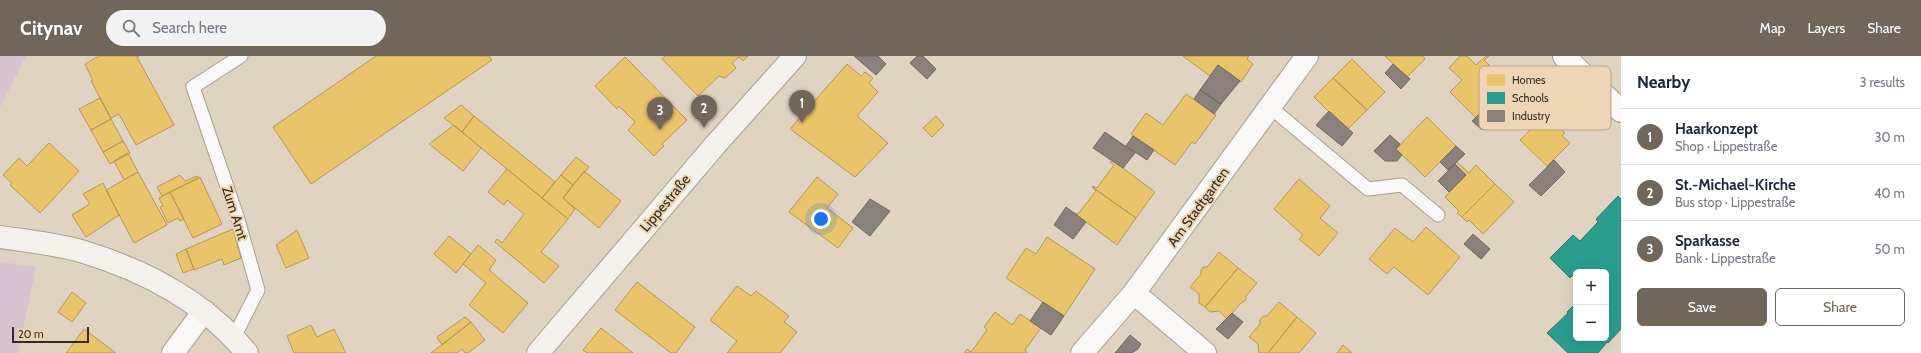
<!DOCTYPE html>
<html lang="en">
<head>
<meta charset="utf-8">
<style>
	body { margin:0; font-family:Cabin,sans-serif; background:#f2f2f3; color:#1f2937 }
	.controls { position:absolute; right:12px; bottom:12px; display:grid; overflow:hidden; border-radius:6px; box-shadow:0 4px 16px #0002 }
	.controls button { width:36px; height:36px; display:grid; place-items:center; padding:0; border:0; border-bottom:1px solid #e0e1e3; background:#fff; color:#1f2937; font:20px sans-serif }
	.scale { position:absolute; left:12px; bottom:10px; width:77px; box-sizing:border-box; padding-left:4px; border:2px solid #352c20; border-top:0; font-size:11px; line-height:14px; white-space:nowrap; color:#352c20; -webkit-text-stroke:3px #edd5b5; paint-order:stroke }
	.you { position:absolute; left:821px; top:163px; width:14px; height:14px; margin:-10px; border:3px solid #fff; border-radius:50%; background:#1a73e8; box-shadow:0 0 0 6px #1a73e833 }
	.badge { display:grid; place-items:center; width:26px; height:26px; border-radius:50%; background:#716659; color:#fff; font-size:13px; font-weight:700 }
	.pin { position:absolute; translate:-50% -33px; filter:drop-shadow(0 1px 2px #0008) }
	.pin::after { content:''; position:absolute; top:21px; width:14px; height:12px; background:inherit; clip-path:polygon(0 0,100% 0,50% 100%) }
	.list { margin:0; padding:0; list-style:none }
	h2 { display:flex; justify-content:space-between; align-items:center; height:52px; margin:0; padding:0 16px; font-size:17px }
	h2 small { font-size:13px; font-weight:400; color:#747a83 }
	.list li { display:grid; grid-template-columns:26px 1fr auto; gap:12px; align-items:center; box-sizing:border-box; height:56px; padding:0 16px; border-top:1px solid #e0e1e3 }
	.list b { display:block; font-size:15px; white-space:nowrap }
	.list p { margin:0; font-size:13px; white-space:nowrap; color:#747a83 }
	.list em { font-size:13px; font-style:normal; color:#747a83 }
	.actions { display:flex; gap:8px; padding:12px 16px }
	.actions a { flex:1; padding:9px 0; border:1px solid #716659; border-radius:6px; text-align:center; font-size:14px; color:#716659 }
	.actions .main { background:#716659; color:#fff }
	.icon { flex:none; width:22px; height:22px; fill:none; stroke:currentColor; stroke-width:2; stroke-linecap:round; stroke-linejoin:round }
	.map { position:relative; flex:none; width:1621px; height:297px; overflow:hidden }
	header { display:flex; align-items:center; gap:24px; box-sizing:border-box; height:56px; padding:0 20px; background:#716659; color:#fff }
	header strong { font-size:19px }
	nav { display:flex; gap:22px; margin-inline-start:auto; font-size:14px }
	.search { width:280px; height:36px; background:#f2f2f3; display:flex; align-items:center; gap:10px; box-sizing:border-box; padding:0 14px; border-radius:22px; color:#747a83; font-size:15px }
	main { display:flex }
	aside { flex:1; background:#fff }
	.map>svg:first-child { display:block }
</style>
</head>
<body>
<header>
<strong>Citynav</strong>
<div class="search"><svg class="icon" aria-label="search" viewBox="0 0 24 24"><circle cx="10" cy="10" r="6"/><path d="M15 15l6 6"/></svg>Search here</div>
<nav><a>Map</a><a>Layers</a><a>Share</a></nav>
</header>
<main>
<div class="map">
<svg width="1621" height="297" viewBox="0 0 1621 297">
	<rect width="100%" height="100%" fill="#e0d3c2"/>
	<path fill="#d7c2d0" d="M0,0H26L0,51Z
		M0,206L36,211L18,297H0Z"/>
	<path fill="#e9c46a" stroke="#b39654" d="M99,0H139L137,1L174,69L136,89L119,58L111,62L91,25H93L85,8Z
		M376,0H489L492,4L311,128L273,71Z
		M665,0H748L743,5L739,1L732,7L736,12L725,22L719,20L698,40L662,3Z
		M1183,0H1249L1247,3L1253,8L1241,26L1218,9L1210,20Z
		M1385,0H1423L1425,3L1407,21Z
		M1460,0H1467L1476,9L1486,0H1489L1484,4L1507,27L1512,22L1514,23L1476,62L1450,36L1462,24L1449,12Z
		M625,1L687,64L662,88L664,90L654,100L628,74L635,66L619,50L617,53L595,30Z
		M1352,3L1385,36L1367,54L1333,22Z
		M847,8L861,20L865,16L873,22L869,27L878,36L857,60L888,87L855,121L790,73Z
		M1333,22L1367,54L1347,74L1314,41Z
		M1186,38L1216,59L1195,88L1192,86L1175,109L1131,78L1146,57L1163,69Z
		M100,42L111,63L91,74L79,53Z
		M461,49L474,60L462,76L444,62Z
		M474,60L555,126L542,142L462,76Z
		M936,60L944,69L932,81L923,72Z
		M1427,61L1456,90L1425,121L1396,93Z
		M1543,61L1550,67L1552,65L1565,77L1562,80L1570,87L1547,110L1520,84Z
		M111,63L123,85L103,96L91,74Z
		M454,69L481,92L463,115L429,88Z
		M123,85L130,97L110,108L103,96Z
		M49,87L79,115L40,157L10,129L12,127L3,119L19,102L27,110Z
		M128,97L138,116L124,124L114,105Z
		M576,101L589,111L573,129L561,119Z
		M1112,104L1155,136L1136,162L1092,131L1093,130L1097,132L1114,109L1110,106Z
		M1457,106L1469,117L1476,109L1495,128L1462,161L1457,157L1459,155L1445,141L1466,119L1455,108Z
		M507,113L568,163L541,196L559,210L544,227L495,186L497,183L502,187L524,158L507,144L504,149L488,136Z
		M584,115L621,145L599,172L563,142Z
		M138,116L167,169L134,187L106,134Z
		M180,119L185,125L197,120L199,122L162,140L157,131Z
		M561,119L573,129L563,142L575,153L568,163L542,142Z
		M200,121L222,168L193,182L170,136Z
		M817,121L838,138L827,152L853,172L838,192L789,156Z
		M1299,123L1330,150L1320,162L1338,177L1319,200L1299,183L1303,179L1274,153Z
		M103,127L119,159L86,181L72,159L90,148L83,138Z
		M1495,128L1514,146L1483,178L1469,164L1467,166L1462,161Z
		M1092,131L1136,162L1117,189L1074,157L1078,158L1096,135Z
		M170,136L184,163L180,165L178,162L168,167L160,151L163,150L159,142Z
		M1426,171L1460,201L1428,239L1394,211L1387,218L1369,203L1395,172L1413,186Z
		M233,173L241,202L224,209L222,203L194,214L186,193Z
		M297,174L309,202L286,212L276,189Z
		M449,180L471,198L456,217L434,198Z
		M1047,181L1095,213L1064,260L1006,222L1026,192L1036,198Z
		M478,189L496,204L489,214L528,247L503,277L469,249L486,227L463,208Z
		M186,193L194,213L183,217L176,198Z
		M1219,196L1238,212L1205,251L1199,247V238L1190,231L1201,218V214L1203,211H1207Z
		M1238,212L1257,227L1246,240V244L1240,248L1227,263L1219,255L1210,256L1205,251Z
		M637,226L695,271L676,297H671L615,254Z
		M737,230L751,240L756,235L789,260L784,266L797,276L780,297H727L737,285L710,264Z
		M72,236L86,247L72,266L58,256Z
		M1279,246L1297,261L1268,297H1259L1258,288L1249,281L1260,268V264L1263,260H1267Z
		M995,256L1012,269L1020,258L1041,272L1025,294L1027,297H964L967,293L971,296L987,274L984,271Z
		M465,261L471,266L442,289L437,281Z
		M1297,261L1316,277L1299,297H1268Z
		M471,266L485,284L468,297H465L462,293L457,297H431Z
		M311,269L317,281L334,273L346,297H294L287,280Z
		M601,272L633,297H587L583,294Z
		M84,273L116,297H66Z
		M1343,289L1352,297H1337Z"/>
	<path fill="#2a9d8f" stroke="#2d7b6e" d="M1618,140L1621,143V273L1608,287L1607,286L1598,297H1568L1547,277L1568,257L1567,256L1576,247V282H1606V216H1576V220L1574,218L1570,222L1550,202L1573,179L1580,185L1598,166L1596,163Z"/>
	<path fill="#8a817c" stroke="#706860" d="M854,0H878L886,8L876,19Z
		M917,0H923L936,13L927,23L910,7Z
		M1393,8L1410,23L1401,33L1385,17Z
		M1218,9L1240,25L1221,48L1200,34Z
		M1200,34L1221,48L1214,58L1194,43Z
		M1489,49L1498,58L1482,74L1472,65Z
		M1329,55L1353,77L1342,90L1316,69Z
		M1105,76L1135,97L1123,112L1093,92Z
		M1390,79L1400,88L1396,93L1402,99L1397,105H1385L1374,95Z
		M1133,80L1154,94L1147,104L1126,90Z
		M1456,90L1465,98L1448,114L1440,106Z
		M1554,104L1565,116L1541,140L1529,129Z
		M1455,108L1466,119L1449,136L1438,125Z
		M870,143L890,155L870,180L852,166Z
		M1066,151L1086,166L1073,183L1054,169Z
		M1473,178L1490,193L1481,203L1464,188Z
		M1043,246L1064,260L1051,279L1030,265Z
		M1232,257L1243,266L1228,283L1216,273Z
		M1130,279L1141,288L1138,293L1132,297H1115Z"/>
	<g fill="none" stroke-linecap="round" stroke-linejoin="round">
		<defs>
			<path id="lane" d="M1270,51L1368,133L1402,129L1438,159
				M234,281L258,234L237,160L193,31L241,0"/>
			<path id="street" d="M1564,0L1621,55
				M1134,237L1205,297
				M173,297L204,255
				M1082,297L1134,237L1307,0"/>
			<path id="secondary" d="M0,181C27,185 58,188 84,196C146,215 205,246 247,297
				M538,297L716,88L795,0"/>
		</defs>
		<use href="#lane" stroke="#a89f92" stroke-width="15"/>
		<use href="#street" stroke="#a89f92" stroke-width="24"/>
		<use href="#secondary" stroke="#a89f92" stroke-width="24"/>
		<use href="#lane" stroke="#faf8f6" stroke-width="13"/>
		<use href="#street" stroke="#faf8f6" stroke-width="22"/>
		<use href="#secondary" stroke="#f4f1ec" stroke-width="22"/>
	</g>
	<g text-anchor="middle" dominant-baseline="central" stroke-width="4" stroke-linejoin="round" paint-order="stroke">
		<g font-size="14" fill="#352c20" stroke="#edd5b5">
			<text transform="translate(665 147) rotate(-50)">Lippestraße</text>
			<text transform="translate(1198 151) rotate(-54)">Am Stadtgarten</text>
			<text transform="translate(235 157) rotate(72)">Zum Amt</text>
		</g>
	</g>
	<rect x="1479" y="10" width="132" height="64" rx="6" fill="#edd5b5" stroke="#b6a288" stroke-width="1"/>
	<rect x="1487" y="18" width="18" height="12" fill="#e9c46a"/>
	<rect x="1487" y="36" width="18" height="12" fill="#2a9d8f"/>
	<rect x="1487" y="54" width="18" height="12" fill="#8a817c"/>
	<g font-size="11" fill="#352c20">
		<text x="1512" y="28">Homes</text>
		<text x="1512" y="46">Schools</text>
		<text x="1512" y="64">Industry</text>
	</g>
</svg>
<div class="controls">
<button>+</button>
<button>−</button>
</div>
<div class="scale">20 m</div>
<div class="you"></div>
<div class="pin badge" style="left:802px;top:67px">1</div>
<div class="pin badge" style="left:704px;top:72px">2</div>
<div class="pin badge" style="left:660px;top:74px">3</div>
</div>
<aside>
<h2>Nearby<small>3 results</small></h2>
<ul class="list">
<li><span class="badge">1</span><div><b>Haarkonzept</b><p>Shop · Lippestraße</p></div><em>30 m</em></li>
<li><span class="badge">2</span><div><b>St.-Michael-Kirche</b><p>Bus stop · Lippestraße</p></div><em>40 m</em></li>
<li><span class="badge">3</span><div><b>Sparkasse</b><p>Bank · Lippestraße</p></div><em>50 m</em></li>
</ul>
<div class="actions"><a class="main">Save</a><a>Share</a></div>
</aside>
</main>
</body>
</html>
